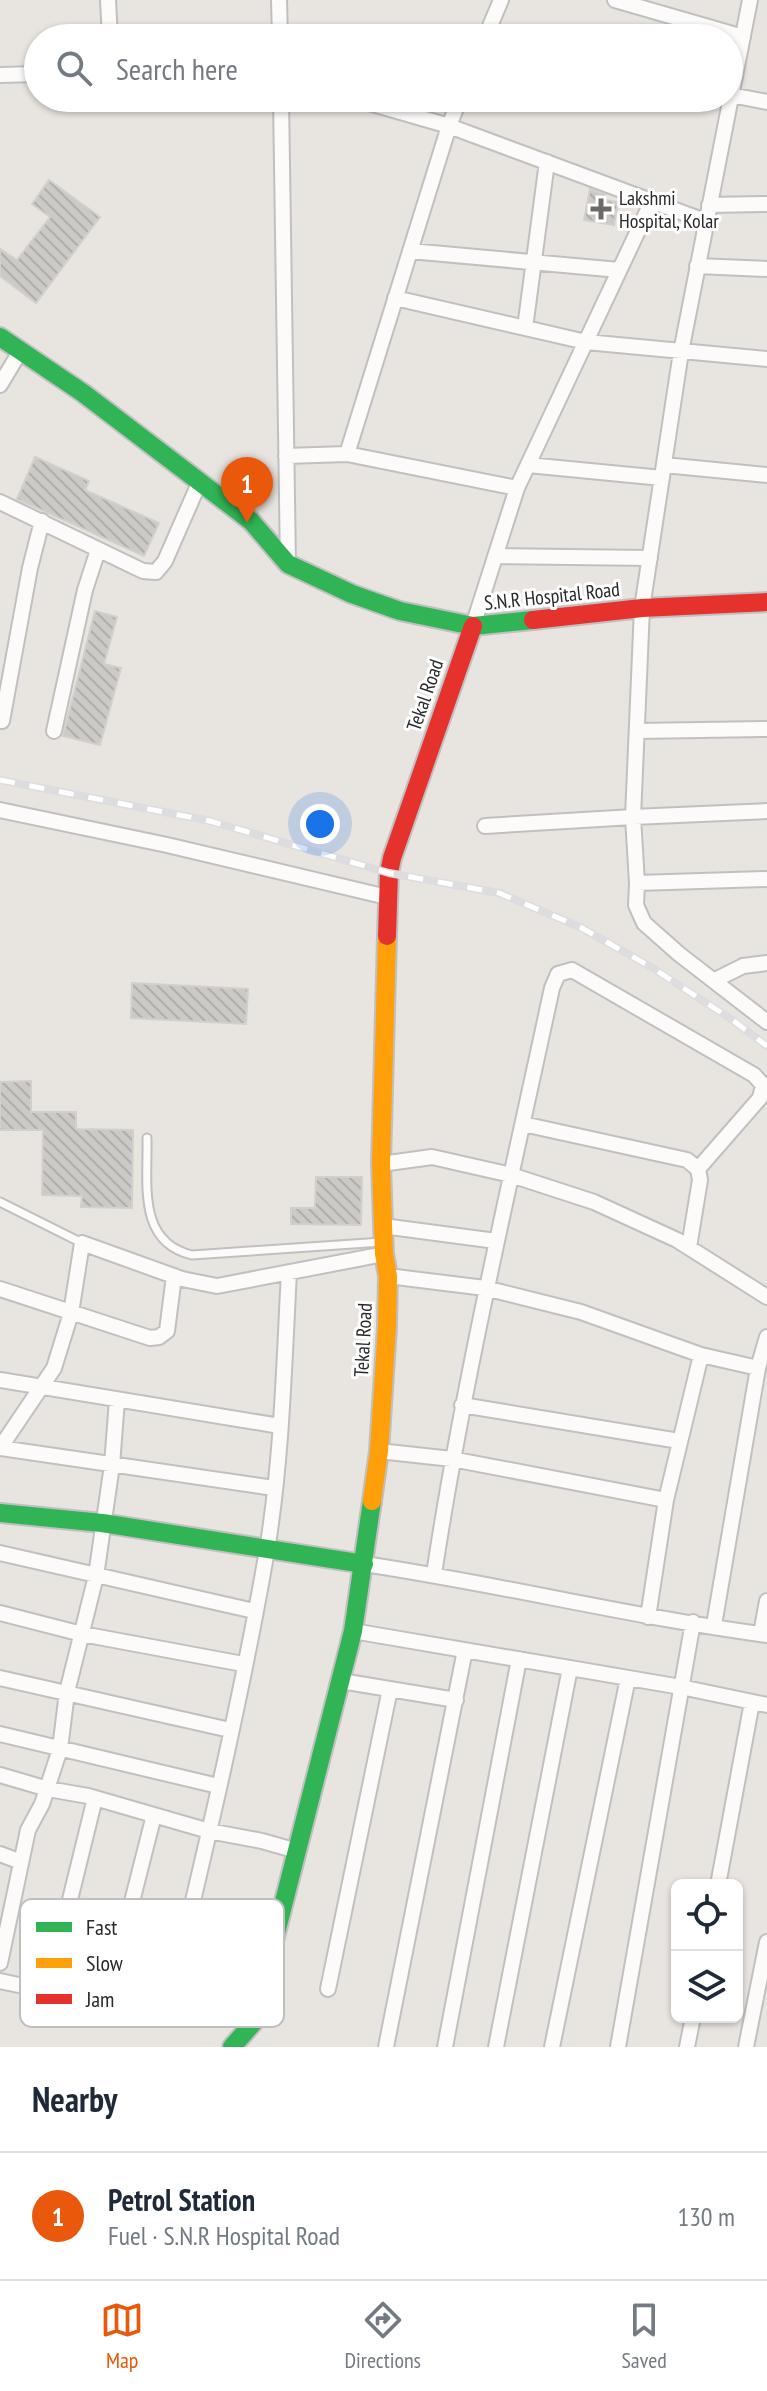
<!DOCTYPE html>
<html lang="en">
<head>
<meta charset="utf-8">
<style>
	body { margin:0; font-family:"PT Sans Narrow",sans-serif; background:#f6f6f7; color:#1f2937 }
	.controls { position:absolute; right:24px; bottom:24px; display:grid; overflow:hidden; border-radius:12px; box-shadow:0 2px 6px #0004 }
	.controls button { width:72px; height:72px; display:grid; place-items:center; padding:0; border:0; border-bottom:2px solid #e0e1e3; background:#fff; color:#1f2937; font:40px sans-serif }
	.you { position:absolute; left:320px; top:824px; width:28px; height:28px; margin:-20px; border:6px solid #fff; border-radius:50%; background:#1a73e8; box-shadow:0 0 0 12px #1a73e833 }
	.badge { display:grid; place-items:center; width:52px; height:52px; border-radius:50%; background:#ea580c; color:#fff; font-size:26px; font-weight:700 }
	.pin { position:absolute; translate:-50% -66px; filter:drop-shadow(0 2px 4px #0008) }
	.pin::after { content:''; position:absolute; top:42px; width:28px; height:24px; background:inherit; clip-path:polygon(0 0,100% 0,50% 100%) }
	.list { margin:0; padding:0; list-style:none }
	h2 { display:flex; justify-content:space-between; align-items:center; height:104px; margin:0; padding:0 32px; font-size:34px }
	h2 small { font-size:26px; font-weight:400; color:#747a83 }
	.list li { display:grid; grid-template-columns:52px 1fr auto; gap:24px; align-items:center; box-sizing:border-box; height:128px; padding:0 32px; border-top:2px solid #e0e1e3 }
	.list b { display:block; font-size:30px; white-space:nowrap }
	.list p { margin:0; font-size:26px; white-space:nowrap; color:#747a83 }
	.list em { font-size:26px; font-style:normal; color:#747a83 }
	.icon { flex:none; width:44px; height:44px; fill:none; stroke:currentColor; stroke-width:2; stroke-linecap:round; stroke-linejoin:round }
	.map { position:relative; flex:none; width:767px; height:2047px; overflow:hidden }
	.search { position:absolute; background:#fff; box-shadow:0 2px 6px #0004; left:24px; right:24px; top:24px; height:88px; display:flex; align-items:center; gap:20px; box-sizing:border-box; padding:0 28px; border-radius:44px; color:#747a83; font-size:30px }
	.sheet { height:232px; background:#fff }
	nav { display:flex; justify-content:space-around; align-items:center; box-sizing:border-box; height:112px; border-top:2px solid #e0e1e3; background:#fff; font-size:22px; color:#747a83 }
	nav a { display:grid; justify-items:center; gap:4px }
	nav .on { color:#ea580c }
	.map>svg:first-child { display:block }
</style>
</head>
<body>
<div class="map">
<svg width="767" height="2047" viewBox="0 0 767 2047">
	<defs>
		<pattern id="building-back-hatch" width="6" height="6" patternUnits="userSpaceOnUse" patternTransform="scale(2)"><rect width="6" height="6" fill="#cccac6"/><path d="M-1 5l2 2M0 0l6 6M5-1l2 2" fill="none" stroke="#afaeaa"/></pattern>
	</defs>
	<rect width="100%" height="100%" fill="#e8e4df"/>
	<path fill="url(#building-back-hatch)" stroke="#d3d0cb" stroke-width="2" d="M49,180L100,217L36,303L0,276V249L17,260L50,217L32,204Z
		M590,189L606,195L605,200L618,202L614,225L584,220Z
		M35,457L89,481L85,490L159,523L144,556L17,499Z
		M95,611L117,617L104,664L121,668L100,745L63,736Z
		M132,983L248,989L246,1024L131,1018Z
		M31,1081V1112H76V1129L133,1130L132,1208L81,1207L82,1196L42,1195L43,1130H0V1082Z
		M316,1177H362L361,1225L291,1224V1208H315Z"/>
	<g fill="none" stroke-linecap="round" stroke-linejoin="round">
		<defs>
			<path id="lane" d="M147,1138C148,1184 137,1242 192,1255L382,1242
				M0,1202L82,1243"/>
			<path id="street" d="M108,0L110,38
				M279,0L280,38
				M615,0L743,37
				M750,0L681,352L642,608L633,817L767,811
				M485,38L501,0
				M0,75L38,74
				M731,95L767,102
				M281,98L288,564
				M352,98L449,126L705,221
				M709,205L767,204
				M410,251L619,270
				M697,266L767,269
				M395,298L586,342L767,359
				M525,328L547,162
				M0,385L21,350
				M347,454L449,126L460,98
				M286,456L347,454L517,488
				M528,465L662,478
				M664,465L767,475
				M0,502L143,571L156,572L165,561L200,481
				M495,556L650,558
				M473,626L517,488L652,201
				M2,721L30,568L42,521
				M54,731L85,590L98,550
				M637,731L767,729
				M0,810L167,845L387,897
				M485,826L633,817L637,883L767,879
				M637,883L636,905L644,923L679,954L767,1022
				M715,980L743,966L767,963
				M523,1124L687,1160L698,1169L700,1180L689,1247
				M381,1164L432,1157L511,1175L594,1202L677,1240L767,1297
				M383,1226L496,1241
				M388,1276L485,1288L581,1312L701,1355L666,1500L648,1617
				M0,1289L150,1338L159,1337L167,1331L174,1276
				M701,1355L758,1368
				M0,1380L280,1426
				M462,1405L679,1441
				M0,1448L54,1368L71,1313L82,1243L182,1279L217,1286L384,1254
				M0,1448L274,1488
				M379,1451L452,1459L666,1500
				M0,1553L254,1611
				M364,1564C499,1584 632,1617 767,1635
				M434,1574C464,1377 510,1184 552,988L558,974L572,970L754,1075L763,1085L760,1098L698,1169
				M0,1613L82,1634L243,1664
				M714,1625L758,1368L767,1337
				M353,1631L681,1687L767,1705
				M761,1634L767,1601
				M0,1678L230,1730
				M341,1681L456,1700
				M0,1734L218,1786
				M0,1775L48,1789L88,1796L209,1831L262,1841L297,1851
				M0,1854L21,1862
				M718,1885L752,1702
				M0,1963L28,1830L42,1804L60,1749L67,1692L96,1576L112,1465L117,1400
				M0,1981L38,1989L45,1987L50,1981L95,1798
				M328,1989L390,1689
				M107,2000L154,1815
				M165,2019C202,1863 240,1707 267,1550C282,1458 284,1365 289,1272
				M386,2047L465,1650
				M445,2047L519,1659
				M496,2047L570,1668
				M552,2047L628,1678
				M618,2047L693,1622
				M687,2047L693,2017
				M746,2047L767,1942"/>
			<path id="fast" d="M0,337L83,393L251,521L288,564L352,594L400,611L473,626L533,620
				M0,1513L102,1523L364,1564
				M232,2047L253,2023L353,1631L372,1501"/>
			<path id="slow" d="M372,1501L379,1451L387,1327L388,1276L384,1254L381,1164L387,936"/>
			<path id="jam" d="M533,620L642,608L767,602
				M387,936L389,873L392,858L473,626"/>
		</defs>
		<use href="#lane" stroke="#c1c0c1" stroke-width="11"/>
		<use href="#street" stroke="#c1c0c1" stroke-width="18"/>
		<use href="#fast" stroke="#c1c0c1" stroke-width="22"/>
		<use href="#slow" stroke="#c1c0c1" stroke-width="22"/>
		<use href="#jam" stroke="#c1c0c1" stroke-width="22"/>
		<use href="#lane" stroke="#fcfbfa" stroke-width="7"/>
		<use href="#street" stroke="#fcfbfa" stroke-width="14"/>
		<use href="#fast" stroke="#30b455" stroke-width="18"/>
		<use href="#slow" stroke="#ff9f0a" stroke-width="18"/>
		<use href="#jam" stroke="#e5322d" stroke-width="18"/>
		<defs>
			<path id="rail" d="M0,780L210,821L389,873L499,893L580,927L651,967L731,1019L767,1046"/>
		</defs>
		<use href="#rail" stroke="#dddcde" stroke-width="8"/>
		<use href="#rail" stroke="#fff" stroke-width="5" stroke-dasharray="15" stroke-linecap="butt"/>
	</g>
	<path fill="#6c6a69" stroke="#fff" stroke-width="3" d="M597 197h8v8h8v8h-8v8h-8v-8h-8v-8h8z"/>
	<g text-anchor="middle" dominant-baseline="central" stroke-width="6" stroke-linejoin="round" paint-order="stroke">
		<g font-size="20" fill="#292929" stroke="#fff" text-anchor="start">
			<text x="619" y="198">Lakshmi<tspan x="619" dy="23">Hospital, Kolar</tspan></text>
		</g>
		<g font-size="20" fill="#292929" stroke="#fff">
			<text transform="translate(552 596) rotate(-6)">S.N.R Hospital Road</text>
			<text transform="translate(425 695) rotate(-71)">Tekal Road</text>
			<text transform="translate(363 1340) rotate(-87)">Tekal Road</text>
		</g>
	</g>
	<rect x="20" y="1899" width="264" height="128" rx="12" fill="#fff" stroke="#bfbfbf" stroke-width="2"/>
	<rect x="36" y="1922" width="36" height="10" fill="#30b455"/>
	<rect x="36" y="1958" width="36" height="10" fill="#ff9f0a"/>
	<rect x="36" y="1994" width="36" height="10" fill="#e5322d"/>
	<g font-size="22" fill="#292929">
		<text x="86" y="1935">Fast</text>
		<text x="86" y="1971">Slow</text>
		<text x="86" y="2007">Jam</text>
	</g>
</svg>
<div class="controls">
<button><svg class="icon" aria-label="locate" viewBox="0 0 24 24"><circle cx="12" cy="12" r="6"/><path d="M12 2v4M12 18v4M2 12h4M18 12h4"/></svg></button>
<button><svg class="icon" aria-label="layers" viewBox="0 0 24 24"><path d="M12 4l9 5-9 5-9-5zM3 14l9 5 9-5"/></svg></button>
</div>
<div class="you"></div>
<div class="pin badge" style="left:247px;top:523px">1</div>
<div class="search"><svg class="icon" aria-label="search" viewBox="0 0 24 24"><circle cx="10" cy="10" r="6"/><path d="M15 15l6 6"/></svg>Search here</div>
</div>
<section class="sheet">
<h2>Nearby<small></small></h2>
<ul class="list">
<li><span class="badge">1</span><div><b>Petrol Station</b><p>Fuel · S.N.R Hospital Road</p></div><em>130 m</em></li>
</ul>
</section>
<nav>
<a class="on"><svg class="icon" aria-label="map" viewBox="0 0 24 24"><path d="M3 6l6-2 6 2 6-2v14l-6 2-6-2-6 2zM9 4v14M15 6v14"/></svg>Map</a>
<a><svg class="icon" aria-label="directions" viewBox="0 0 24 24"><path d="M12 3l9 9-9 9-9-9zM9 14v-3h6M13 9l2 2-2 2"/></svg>Directions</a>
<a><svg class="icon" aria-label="saved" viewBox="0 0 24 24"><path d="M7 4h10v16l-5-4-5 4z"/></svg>Saved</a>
</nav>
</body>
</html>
